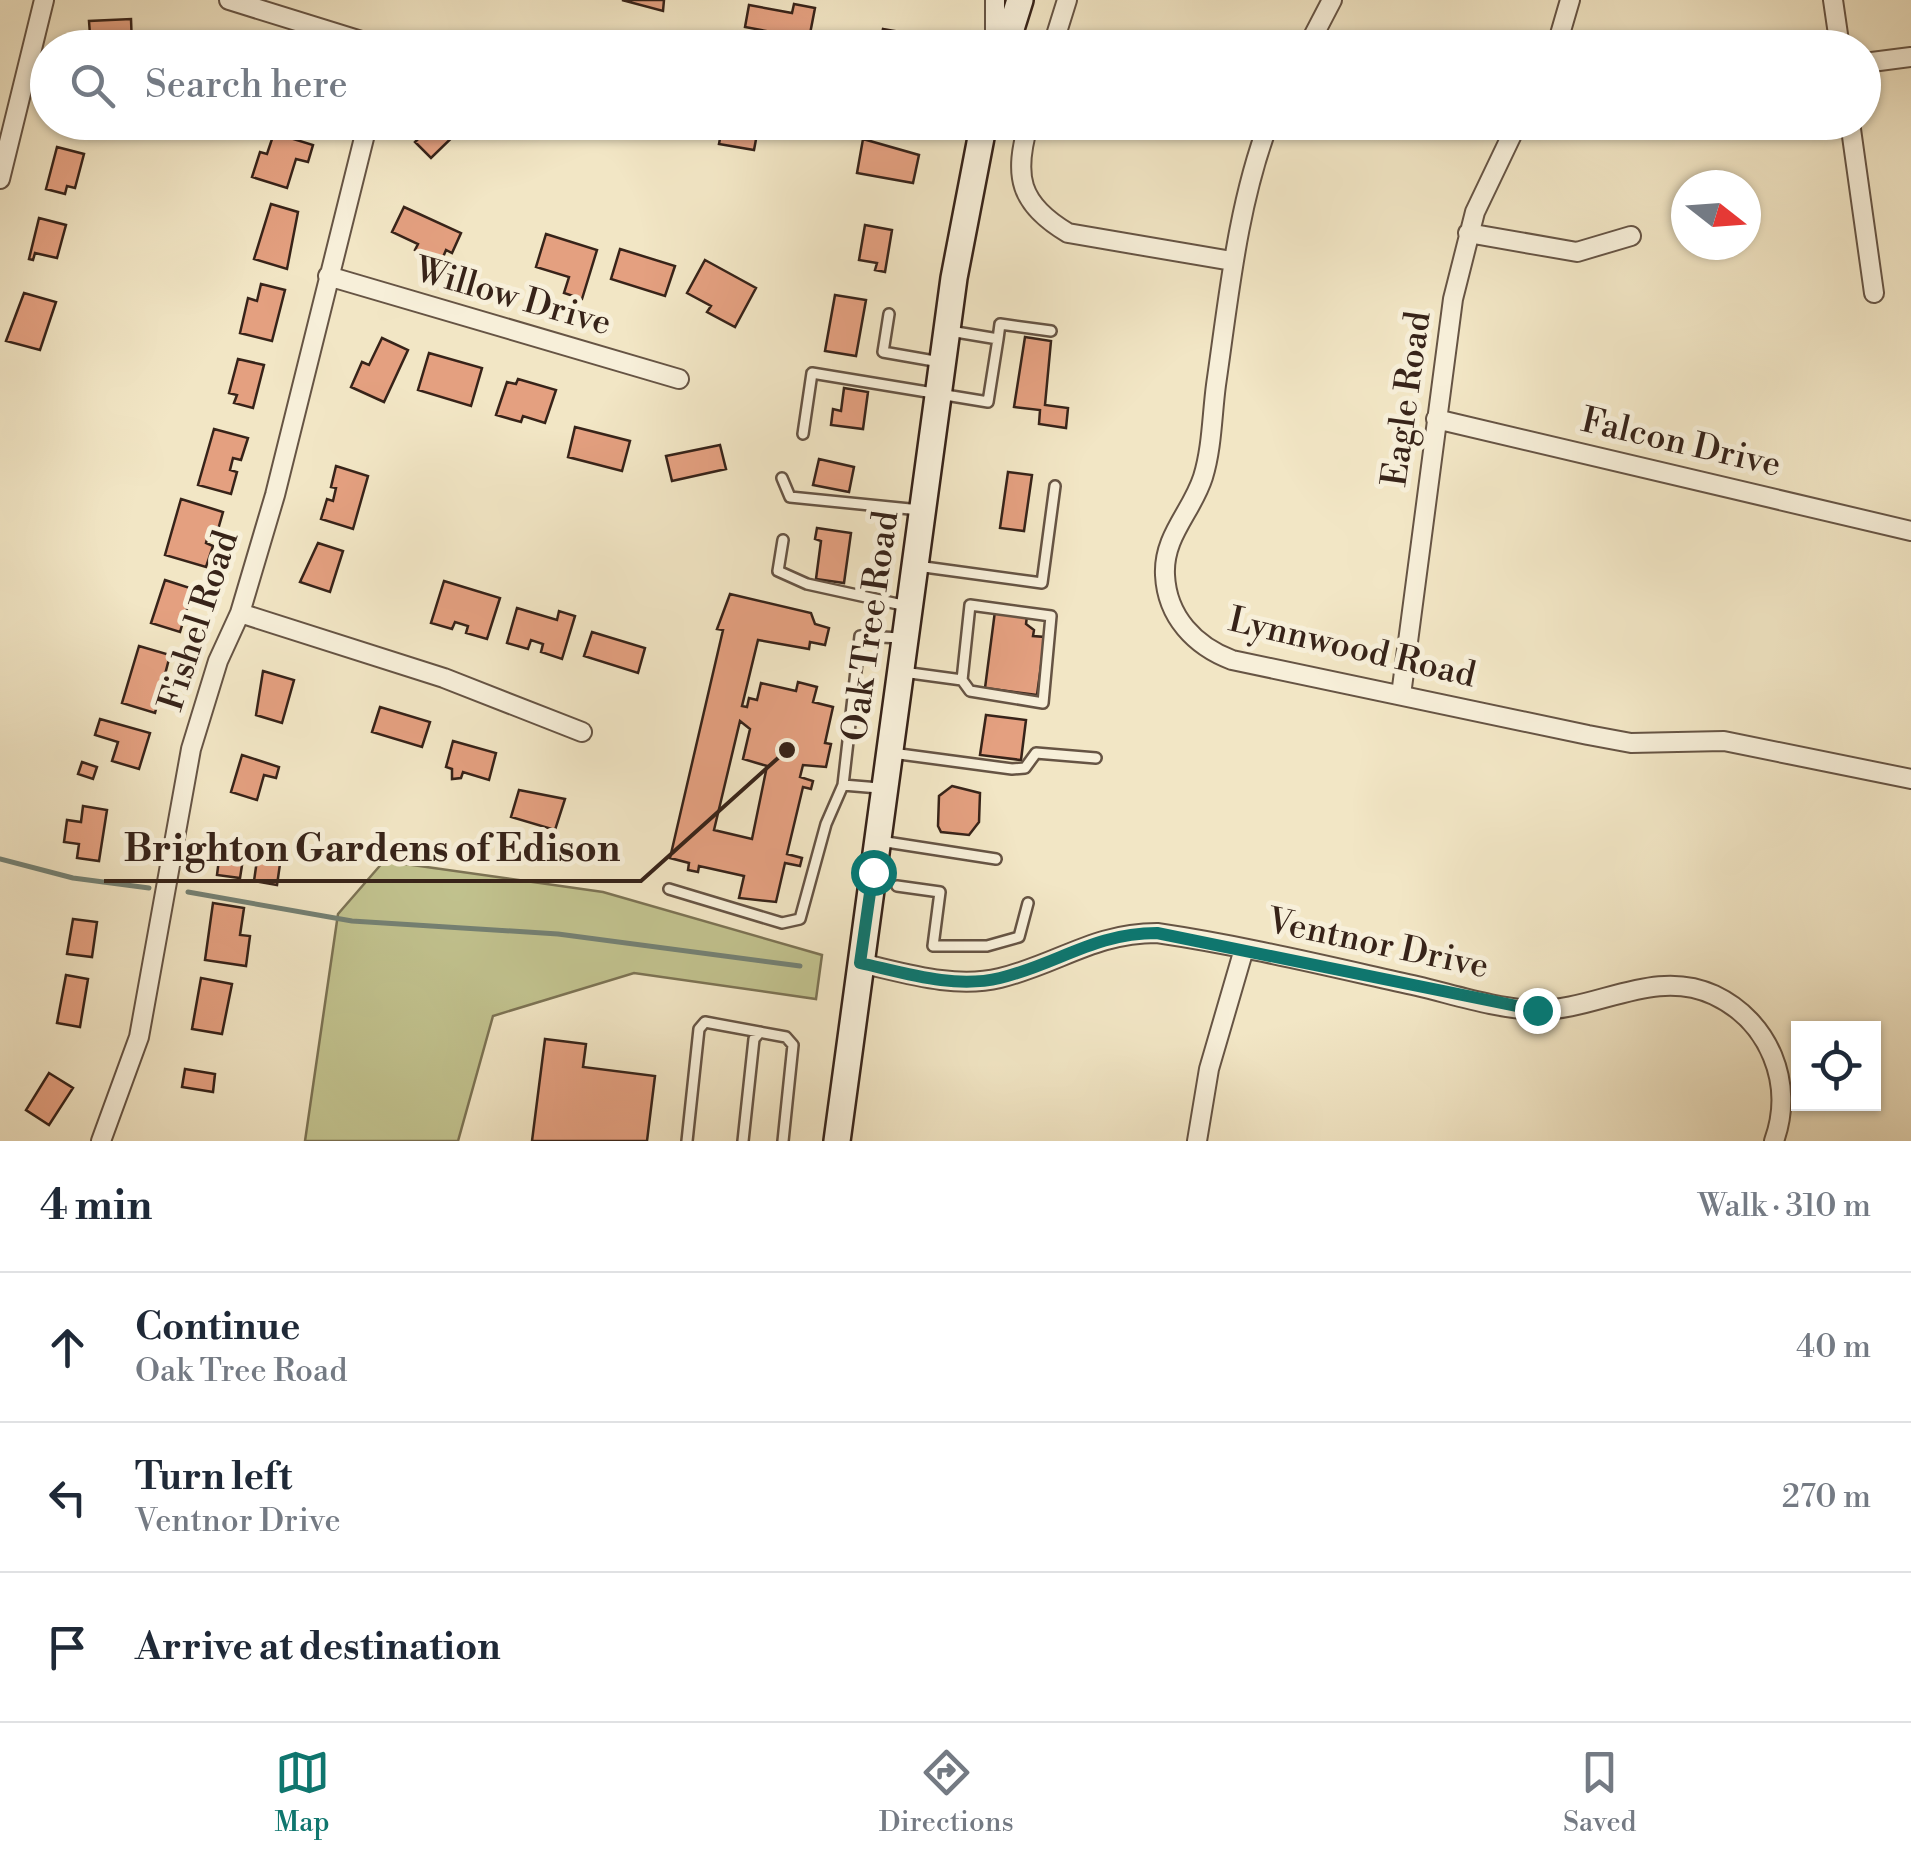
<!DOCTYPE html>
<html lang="en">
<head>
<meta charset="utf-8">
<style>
	body { margin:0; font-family:"Libre Bodoni",serif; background:#f6f6f7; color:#1f2937 }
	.controls { position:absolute; right:30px; bottom:30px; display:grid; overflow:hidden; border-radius:0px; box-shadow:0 2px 8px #0004 }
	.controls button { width:90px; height:90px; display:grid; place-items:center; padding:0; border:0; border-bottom:2px solid #e0e1e3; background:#fff; color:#1f2937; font:50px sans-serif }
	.compass { position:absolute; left:1671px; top:170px; width:90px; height:90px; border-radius:50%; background:#fff; box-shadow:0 2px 8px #0004; rotate:107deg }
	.stop { position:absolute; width:30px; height:30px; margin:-22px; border:8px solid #0f766e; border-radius:50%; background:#fff }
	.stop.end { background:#0f766e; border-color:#fff; box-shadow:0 2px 10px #0008 }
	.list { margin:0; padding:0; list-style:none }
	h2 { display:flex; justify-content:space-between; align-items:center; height:130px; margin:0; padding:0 40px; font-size:42px }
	h2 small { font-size:32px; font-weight:400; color:#747a83 }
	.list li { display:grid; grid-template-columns:65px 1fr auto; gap:30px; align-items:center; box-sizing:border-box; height:150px; padding:0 40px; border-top:2px solid #e0e1e3 }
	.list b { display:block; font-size:38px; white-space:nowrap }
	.list p { margin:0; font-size:32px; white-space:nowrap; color:#747a83 }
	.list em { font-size:32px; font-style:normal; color:#747a83 }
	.icon { flex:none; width:55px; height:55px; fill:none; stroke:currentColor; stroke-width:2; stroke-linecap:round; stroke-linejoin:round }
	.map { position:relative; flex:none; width:1911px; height:1141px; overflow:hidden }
	.search { position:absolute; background:#fff; box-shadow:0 2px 8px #0004; left:30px; right:30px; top:30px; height:110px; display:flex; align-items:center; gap:25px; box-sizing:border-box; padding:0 35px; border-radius:55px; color:#747a83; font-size:38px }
	.sheet { height:580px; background:#fff }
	nav { display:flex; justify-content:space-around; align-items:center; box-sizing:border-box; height:140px; border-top:2px solid #e0e1e3; background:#fff; font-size:28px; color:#747a83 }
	nav a { display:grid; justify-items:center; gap:5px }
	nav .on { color:#0f766e }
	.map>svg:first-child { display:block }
</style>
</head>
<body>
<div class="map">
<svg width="1911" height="1141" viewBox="0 0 1911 1141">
	<rect width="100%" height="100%" fill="#f2e6c5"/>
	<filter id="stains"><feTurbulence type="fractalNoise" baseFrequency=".002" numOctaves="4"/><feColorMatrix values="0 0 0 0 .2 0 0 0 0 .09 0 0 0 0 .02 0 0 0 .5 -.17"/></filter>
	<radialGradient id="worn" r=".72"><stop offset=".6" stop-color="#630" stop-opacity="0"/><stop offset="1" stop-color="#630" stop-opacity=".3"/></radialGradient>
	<path fill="#c2c38f" stroke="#7c7354" stroke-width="2.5" d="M384,861L603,892L822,955L816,999L634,973L493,1016L458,1141H305L338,914Z"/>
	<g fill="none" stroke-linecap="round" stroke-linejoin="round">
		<path stroke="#748174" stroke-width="5" d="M0,859L73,878L149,888
			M188,892L352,921L558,934L800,966"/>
	</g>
	<path fill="#e4a080" stroke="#372319" stroke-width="2.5" fill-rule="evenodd" d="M622,0H664L663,11Z
		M794,4L815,8L809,39L745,27L749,5L792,13Z
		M131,19L132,46L91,48L89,21Z
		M883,29L935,38L933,48H879Z
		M435,122H468L431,158L415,142Z
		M504,122H557L553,137Z
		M723,122H757L767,124L765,135L757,134L754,150L719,144Z
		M274,133L313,145L308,162L296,159L287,188L252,177L260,152L267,154Z
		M863,139L919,155L913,183L857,173Z
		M57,147L84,154L75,188L67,186L65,194L46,189Z
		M271,204L298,212L287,269L254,259Z
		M404,207L461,233L452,253L446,250L441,262L415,250L418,244L392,232Z
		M39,218L66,225L57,258L35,253L33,260L29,259Z
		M865,225L892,230L885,272L875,270L877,263L859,260Z
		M546,234L597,250L582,299L564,293L569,277L536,267Z
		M620,249L675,266L665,296L611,279Z
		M705,260L756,288L735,327L707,312L711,306L687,293Z
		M261,284L285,290L272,341L240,333L248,298L257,301Z
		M24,293L56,302L40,350L6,341Z
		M835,295L866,300L856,356L825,351Z
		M1025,337L1051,341L1045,405L1068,408L1066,428L1039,424L1040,410L1014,407Z
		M382,338L408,350L384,402L351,387L362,362L369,365Z
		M429,353L482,368L471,406L418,390Z
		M238,359L264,365L253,408L234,403L237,395L229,393Z
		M518,379L556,390L545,423L523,416L521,422L496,415L507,382L516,384Z
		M844,388L868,392L863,429L831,425L833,409L841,411Z
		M575,427L630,441L622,471L568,457Z
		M214,429L248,438L241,460L233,458L230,470L237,472L231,494L198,485Z
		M720,445L726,469L672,481L666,456Z
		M819,459L854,467L849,492L813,485Z
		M336,466L368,476L353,529L321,519L327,499L333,501L336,488L331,487Z
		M1008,472L1032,475L1024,531L1000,528Z
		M181,499L223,512L217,533L209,531L206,543L213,546L206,567L165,555Z
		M817,528L851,533L844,583L816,579L821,541L815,539Z
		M318,543L343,551L330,592L300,582Z
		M165,580L193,589L180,632L151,623Z
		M444,581L500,598L487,639L466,633L468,626L455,622L452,629L431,623Z
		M730,594L811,613L815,624L829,628L825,645L810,642L809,649L758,640L742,706L747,707L749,698L757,700L761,683L796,691L798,682L817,687L813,702L833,707L825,743L831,744L826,767L803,765L800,777L813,781L811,789L803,787L787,854L802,858L800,866L785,863L776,902L739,898L744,876L699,866L698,872L688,870L689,863L670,858L723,630L717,629ZM740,721L750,729L743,759L767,766L752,839L714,830Z
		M517,608L557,620L559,611L575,616L562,659L541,652L543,644L531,640L528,649L507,643Z
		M995,611L1027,616L1026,624L1034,630L1033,636L1045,637L1037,695L985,688Z
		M592,632L645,648L638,673L584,656Z
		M139,646L170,655L155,713L122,703Z
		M263,671L294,680L282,723L256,715Z
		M380,707L430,722L422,747L372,732Z
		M986,715L1026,720L1021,760L980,755Z
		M100,719L150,733L139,769L112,761L118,742L95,735Z
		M453,741L496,753L489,780L463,772L461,778L452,779V769L446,767Z
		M242,755L279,767L276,778L264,775L257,800L231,792Z
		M82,762L97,767L93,779L78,774Z
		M952,786L980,793L979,822L969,835L941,832L938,826L939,796Z
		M519,790L565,799L555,830L511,817Z
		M83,806L107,810L99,861L77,858L79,844L64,842L67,820L81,822Z
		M221,843L245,846L240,878L217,875Z
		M257,860L280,864L277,885L254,881Z
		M213,903L244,908L240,935L250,936L246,966L205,960Z
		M73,919L97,922L92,957L67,954Z
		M66,975L88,979L80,1027L57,1023Z
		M201,978L232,984L222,1034L192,1029Z
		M545,1039L586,1044L583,1067L655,1076L647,1141H532Z
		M185,1069L215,1074L213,1092L182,1087Z
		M49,1073L73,1088L49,1125L26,1110Z"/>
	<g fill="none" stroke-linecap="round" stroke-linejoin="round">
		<defs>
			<path id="service" d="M889,314L883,352L940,362
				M998,339L1000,324L1051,331
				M803,434L812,373L988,402L998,339L950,331
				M782,478L790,497L920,510
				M783,540L778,571L807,584L907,606
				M917,566L1042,583L1055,486
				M903,672L962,680L970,605L1051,616L1043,703L970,691L962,680
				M892,753L1012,769L1025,768L1036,753L1096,758
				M879,788L843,785L860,636L902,638
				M880,841L996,859
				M897,886L940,892L933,946H987L1019,937L1028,903
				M669,889L782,923L800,919L826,824L843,785
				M687,1141L699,1029L705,1022L786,1037L793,1045L783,1141
				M743,1141L754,1039L760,1032"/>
			<path id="minor" d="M229,0L384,48
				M1833,0L1840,48
				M504,48L563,44L588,48
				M995,48V0
				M1052,48L1067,0
				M1307,48L1332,0
				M1556,48L1570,0
				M1864,63L1911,57
				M1029,122C1013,176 1019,204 1068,233L1232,261
				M1269,122C1237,207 1229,296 1216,385C1212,415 1212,448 1203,477C1192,512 1163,536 1165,575C1167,617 1195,646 1232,660L1588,735L1631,743L1724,741L1911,779
				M1850,122L1874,293
				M0,179L44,0
				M1468,233L1577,252L1631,236
				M328,276L679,379
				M1436,419L1911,531
				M240,613L444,678L582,732
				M1401,695L1453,299L1475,212L1518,122
				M860,963C905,973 954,989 1000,978C1058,964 1094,933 1157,933C1245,946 1331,967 1417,986C1455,995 1497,1009 1536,1010C1596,1011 1654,967 1714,995C1769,1021 1795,1083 1774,1141
				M101,1141L139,1037L191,749L218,661L240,613L275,495L368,122
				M1197,1141L1209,1069L1244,949"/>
			<path id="secondary" d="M1005,48L1020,0
				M837,1141L954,278L984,122"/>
		</defs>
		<use href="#service" stroke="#665444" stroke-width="14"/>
		<use href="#minor" stroke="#665444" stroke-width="22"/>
		<use href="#secondary" stroke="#372319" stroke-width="30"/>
		<use href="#service" stroke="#f7efd9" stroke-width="9"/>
		<use href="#minor" stroke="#f7efd9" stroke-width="18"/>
		<use href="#secondary" stroke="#f7efd9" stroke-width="25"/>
	</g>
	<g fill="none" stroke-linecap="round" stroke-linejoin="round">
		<path stroke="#0f766e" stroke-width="12" d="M873,872L860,963C905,973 954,989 1000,978C1058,964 1094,933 1157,933L1537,1010"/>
	</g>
	<g text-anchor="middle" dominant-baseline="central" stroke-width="10" stroke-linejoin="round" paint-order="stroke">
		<g font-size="35" fill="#372319" stroke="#f7efd9">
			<text transform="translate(513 297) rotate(16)">Willow Drive</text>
			<text transform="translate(1407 399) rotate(-82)">Eagle Road</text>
			<text transform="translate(1681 443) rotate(13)">Falcon Drive</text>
			<text transform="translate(199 621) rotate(-72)">Fishel Road</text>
			<text transform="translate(871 626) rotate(-82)">Oak Tree Road</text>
			<text transform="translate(1352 648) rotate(13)">Lynnwood Road</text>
			<text transform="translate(1378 944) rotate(12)">Ventnor Drive</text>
		</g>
	</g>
	<path fill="none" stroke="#372319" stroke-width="4" d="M787 750L641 881H104"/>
	<circle fill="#372319" stroke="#f7efd9" stroke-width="4" cx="787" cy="750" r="10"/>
	<g font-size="38" text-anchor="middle" font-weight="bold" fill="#372319" stroke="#f7efd9" stroke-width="10" stroke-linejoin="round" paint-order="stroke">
		<text x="372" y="861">Brighton Gardens of Edison</text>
	</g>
	<rect width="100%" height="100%" filter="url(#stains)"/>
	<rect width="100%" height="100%" fill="url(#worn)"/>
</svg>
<div class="controls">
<button><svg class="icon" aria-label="locate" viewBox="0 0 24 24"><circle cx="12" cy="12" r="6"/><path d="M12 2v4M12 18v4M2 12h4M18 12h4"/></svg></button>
</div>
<svg class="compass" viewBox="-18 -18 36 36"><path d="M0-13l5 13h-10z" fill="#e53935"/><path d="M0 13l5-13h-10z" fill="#747a83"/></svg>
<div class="stop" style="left:873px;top:872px"></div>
<div class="stop end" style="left:1537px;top:1010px"></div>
<div class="search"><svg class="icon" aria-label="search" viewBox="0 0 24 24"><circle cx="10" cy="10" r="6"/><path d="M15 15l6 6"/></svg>Search here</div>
</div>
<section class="sheet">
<h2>4 min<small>Walk · 310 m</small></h2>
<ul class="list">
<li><svg class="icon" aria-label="ahead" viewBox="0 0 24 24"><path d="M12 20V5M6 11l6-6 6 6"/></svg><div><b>Continue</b><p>Oak Tree Road</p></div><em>40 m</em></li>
<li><svg class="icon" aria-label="left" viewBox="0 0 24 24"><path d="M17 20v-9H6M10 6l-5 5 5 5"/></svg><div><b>Turn left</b><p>Ventnor Drive</p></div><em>270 m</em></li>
<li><svg class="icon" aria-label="arrive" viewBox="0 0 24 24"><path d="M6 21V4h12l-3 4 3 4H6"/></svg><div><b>Arrive at destination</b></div></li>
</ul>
</section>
<nav>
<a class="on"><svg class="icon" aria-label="map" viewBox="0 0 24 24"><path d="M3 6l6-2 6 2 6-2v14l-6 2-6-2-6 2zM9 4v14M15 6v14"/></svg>Map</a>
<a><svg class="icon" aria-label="directions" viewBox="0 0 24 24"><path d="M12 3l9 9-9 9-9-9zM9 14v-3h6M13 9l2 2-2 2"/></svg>Directions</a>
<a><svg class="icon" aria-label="saved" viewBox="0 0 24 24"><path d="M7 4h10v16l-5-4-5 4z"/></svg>Saved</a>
</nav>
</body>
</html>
